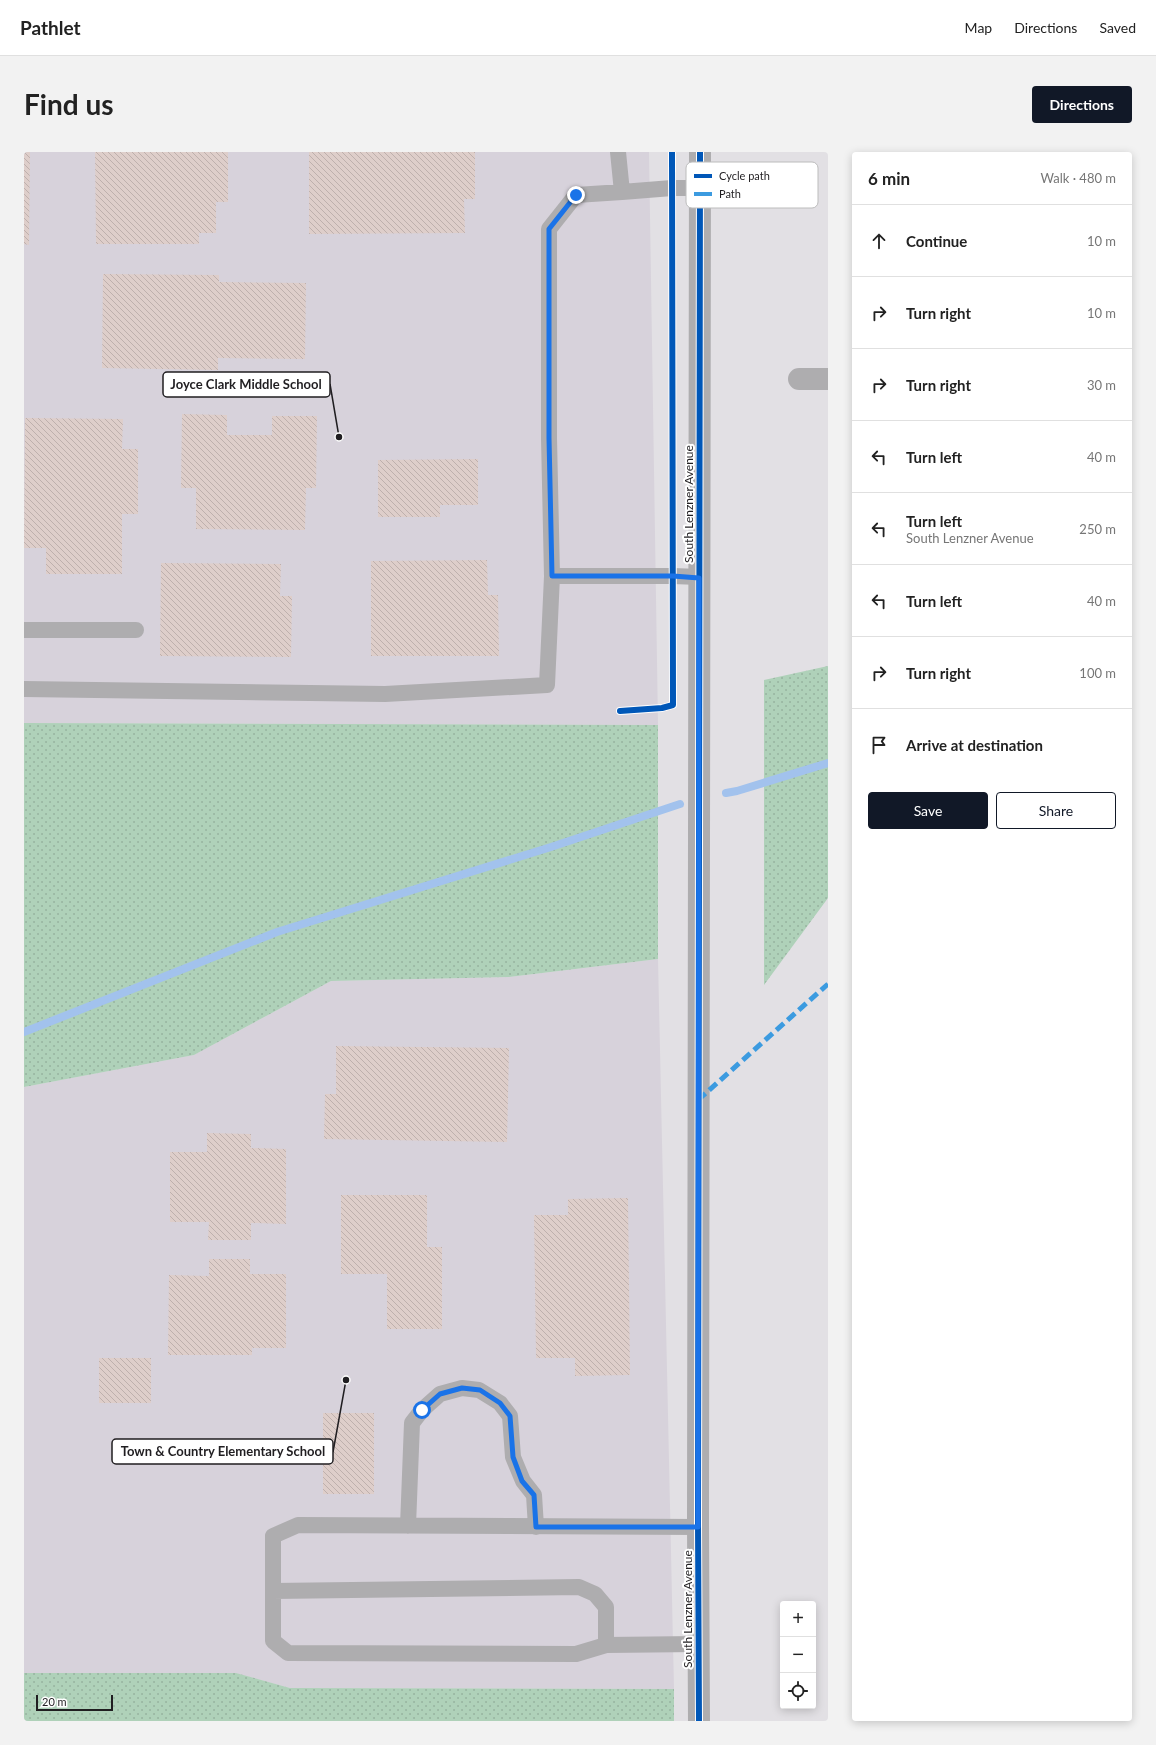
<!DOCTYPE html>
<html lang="en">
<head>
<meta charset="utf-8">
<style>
	body { margin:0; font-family:Lato,sans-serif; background:#f2f2f2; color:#222 }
	.controls { position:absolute; right:12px; bottom:12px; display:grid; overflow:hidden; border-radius:4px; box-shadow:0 2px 10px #0003 }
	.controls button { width:36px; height:36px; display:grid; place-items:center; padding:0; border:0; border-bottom:1px solid #e0e0e0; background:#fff; color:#222; font:20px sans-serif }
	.scale { position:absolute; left:12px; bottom:10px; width:77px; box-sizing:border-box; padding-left:4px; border:2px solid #201e21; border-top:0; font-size:11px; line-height:14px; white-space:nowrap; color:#201e21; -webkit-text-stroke:3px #fff; paint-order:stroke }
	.stop { position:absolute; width:12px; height:12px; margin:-9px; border:3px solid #1a73e8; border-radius:50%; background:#fff }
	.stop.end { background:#1a73e8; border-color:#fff; box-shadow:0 1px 4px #0008 }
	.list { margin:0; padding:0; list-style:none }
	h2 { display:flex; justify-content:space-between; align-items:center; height:52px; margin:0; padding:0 16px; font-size:17px }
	h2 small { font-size:13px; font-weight:400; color:#767676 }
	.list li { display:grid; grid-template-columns:26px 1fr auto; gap:12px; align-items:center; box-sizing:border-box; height:72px; padding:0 16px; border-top:1px solid #e0e0e0 }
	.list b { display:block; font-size:15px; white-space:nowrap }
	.list p { margin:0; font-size:13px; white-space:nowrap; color:#767676 }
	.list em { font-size:13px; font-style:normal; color:#767676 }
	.actions { display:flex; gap:8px; padding:12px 16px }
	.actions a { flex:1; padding:9px 0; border:1px solid #111827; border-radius:4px; text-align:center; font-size:14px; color:#111827 }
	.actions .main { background:#111827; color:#fff }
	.icon { flex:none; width:22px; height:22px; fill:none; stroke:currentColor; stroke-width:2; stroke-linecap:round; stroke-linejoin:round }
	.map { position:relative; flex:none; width:804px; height:1569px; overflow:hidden; border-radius:4px }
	header { display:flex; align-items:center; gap:24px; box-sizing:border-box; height:56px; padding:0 20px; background:#fff; border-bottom:1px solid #e0e0e0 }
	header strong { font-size:19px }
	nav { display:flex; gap:22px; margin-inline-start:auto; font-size:14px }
	.intro { display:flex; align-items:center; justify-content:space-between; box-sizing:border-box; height:96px; padding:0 24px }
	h1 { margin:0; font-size:28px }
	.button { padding:10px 18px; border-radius:4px; background:#111827; color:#fff; font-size:14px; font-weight:700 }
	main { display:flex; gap:24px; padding:0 24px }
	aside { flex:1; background:#fff; border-radius:4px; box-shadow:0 2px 10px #0003 }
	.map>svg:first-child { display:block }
</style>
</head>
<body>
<header>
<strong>Pathlet</strong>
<nav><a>Map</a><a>Directions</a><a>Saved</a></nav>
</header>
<div class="intro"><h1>Find us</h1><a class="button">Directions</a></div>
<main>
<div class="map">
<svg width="804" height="1569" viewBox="0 0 804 1569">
	<defs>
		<pattern id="grass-dots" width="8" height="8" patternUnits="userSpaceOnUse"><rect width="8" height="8" fill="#afd1b9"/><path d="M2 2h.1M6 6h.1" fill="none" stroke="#96b39f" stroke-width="1.8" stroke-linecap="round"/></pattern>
		<pattern id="building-back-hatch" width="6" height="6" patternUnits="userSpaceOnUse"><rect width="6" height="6" fill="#dececa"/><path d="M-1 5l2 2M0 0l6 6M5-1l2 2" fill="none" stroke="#beb0ad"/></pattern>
	</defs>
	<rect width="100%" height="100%" fill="#e2e0e4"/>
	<path fill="#d7d2db" d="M0,0H625L634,573L0,571Z
		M634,807L650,1537L266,1536L211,1521H0V935L170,903L307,829L485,825Z"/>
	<path fill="url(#grass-dots)" d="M804,514V746L740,833V528Z
		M0,571L634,573V807L485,825L307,829L170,903L0,935Z
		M0,1521H212L266,1536L650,1537V1569H0Z"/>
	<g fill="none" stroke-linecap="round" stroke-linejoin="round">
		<path stroke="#a2c2ed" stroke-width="8" d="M702,641L713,639L804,611
			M0,880L253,780L527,695L656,652"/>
	</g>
	<path fill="url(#building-back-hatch)" d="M0,0H6L5,93L0,92Z
		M71,0H204V50H192V81H175V92H72Z
		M285,0H451V47H440L441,81L285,82Z
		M79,122L195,123V130L282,131L281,207L194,206V218L78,216Z
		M158,262L203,263V283H248V264H293L292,336H282L281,378L172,377V336H157Z
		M1,266L99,267L98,297H114V362H98V422H22V396H0Z
		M454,307V353H416V365H354V308Z
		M463,408L464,443H474L475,504H347V409Z
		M137,411L257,412L256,444H268L267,505L136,504Z
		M312,894L485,896L483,990L300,987L301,942H312Z
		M183,981L227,982V996L262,997V1072L227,1071V1088H184L185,1070H146V1000H183Z
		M317,1043H403V1095H418V1177H363V1122H317Z
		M604,1046L606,1223L551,1224V1206H512L510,1063H544V1047Z
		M185,1107H226V1122H262V1196H228V1203H144L145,1123L185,1124Z
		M75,1206H127V1251H75Z
		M299,1261H350V1342H299Z"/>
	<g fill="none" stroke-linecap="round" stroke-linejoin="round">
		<path stroke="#aeadaf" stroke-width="16" d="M594,0L598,40L648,36H676
			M528,424L525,286V77L552,43L598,40
			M0,478H112
			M0,537L361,542L523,533L528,424H649L675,425
			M384,1374L388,1271L398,1258L416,1242L438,1236L455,1238L476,1251L486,1264L489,1305L499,1329L510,1343L512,1375
			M674,1375L274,1373L249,1384V1489L264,1501L552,1502L582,1493L674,1492
			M249,1439L555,1435L571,1442L582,1455V1493"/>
		<path stroke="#aeadaf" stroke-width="22" d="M775,227H804
			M675,1569L674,1371L676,0"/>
		<path stroke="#3c9be0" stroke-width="5" stroke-dasharray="10 5" stroke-linecap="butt" d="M674,948L804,832"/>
		<defs>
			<path id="cycleway" d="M596,559L638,556L649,553L648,0
				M675,1569L674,1371L676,0"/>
		</defs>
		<use href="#cycleway" stroke="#fff" stroke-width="8"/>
		<use href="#cycleway" stroke="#0057b8" stroke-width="6"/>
	</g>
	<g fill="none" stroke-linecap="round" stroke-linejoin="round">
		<path stroke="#1a73e8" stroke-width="5" d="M398,1258L416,1242L438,1236L456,1238L476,1251L486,1264L489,1305L498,1329L510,1343L512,1375H674L675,426L649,424H528L525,286V77L552,43"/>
	</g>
	<g text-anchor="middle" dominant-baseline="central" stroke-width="4" stroke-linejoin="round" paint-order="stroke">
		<g font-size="12" fill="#201e21" stroke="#fff">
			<text transform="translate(664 352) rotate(-90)">South Lenzner Avenue</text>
			<text transform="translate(663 1457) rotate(-90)">South Lenzner Avenue</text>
		</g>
	</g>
	<rect x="662" y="10" width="132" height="46" rx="6" fill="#fff" stroke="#bcbcbc" stroke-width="1"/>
	<rect x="670" y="22" width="18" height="4" fill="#0057b8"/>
	<rect x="670" y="40" width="18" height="4" fill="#3c9be0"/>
	<g font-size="11" fill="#201e21">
		<text x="695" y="28">Cycle path</text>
		<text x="695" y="46">Path</text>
	</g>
	<path fill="none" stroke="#201e21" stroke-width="1.5" d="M315 285L306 232M322 1228L309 1300"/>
	<g fill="#201e21" stroke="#fff" stroke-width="1.5">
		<circle cx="315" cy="285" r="4"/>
		<circle cx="322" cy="1228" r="4"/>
	</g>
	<g fill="#fff" stroke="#201e21" stroke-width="1.5">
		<rect x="139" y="220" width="167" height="25" rx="4"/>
		<rect x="88" y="1287" width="221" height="25" rx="4"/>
	</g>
	<g font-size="13" text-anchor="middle" font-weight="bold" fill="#201e21">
		<text x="222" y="237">Joyce Clark Middle School</text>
		<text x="199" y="1304">Town &amp; Country Elementary School</text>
	</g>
</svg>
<div class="controls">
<button>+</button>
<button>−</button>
<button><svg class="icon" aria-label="locate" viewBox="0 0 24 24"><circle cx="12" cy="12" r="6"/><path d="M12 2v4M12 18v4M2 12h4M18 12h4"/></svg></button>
</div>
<div class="scale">20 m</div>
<div class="stop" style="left:398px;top:1258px"></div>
<div class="stop end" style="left:552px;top:43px"></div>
</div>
<aside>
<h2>6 min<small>Walk · 480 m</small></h2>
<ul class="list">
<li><svg class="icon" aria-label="ahead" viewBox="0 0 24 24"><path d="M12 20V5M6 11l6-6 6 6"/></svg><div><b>Continue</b></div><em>10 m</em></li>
<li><svg class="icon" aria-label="right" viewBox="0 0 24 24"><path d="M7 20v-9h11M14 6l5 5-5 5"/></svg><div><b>Turn right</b></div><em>10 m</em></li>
<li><svg class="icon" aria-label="right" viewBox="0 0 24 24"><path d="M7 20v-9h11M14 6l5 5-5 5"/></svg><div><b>Turn right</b></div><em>30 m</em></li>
<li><svg class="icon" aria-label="left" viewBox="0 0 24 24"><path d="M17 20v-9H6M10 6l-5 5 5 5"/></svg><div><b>Turn left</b></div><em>40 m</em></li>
<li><svg class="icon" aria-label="left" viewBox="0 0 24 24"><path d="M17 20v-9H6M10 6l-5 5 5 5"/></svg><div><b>Turn left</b><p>South Lenzner Avenue</p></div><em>250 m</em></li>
<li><svg class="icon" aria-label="left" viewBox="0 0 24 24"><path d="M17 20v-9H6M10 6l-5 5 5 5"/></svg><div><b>Turn left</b></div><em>40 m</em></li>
<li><svg class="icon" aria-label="right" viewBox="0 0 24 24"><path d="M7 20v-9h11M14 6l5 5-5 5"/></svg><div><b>Turn right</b></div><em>100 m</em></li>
<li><svg class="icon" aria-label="arrive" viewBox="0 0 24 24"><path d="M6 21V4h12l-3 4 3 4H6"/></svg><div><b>Arrive at destination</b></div></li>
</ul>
<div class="actions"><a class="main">Save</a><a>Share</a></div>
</aside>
</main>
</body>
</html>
